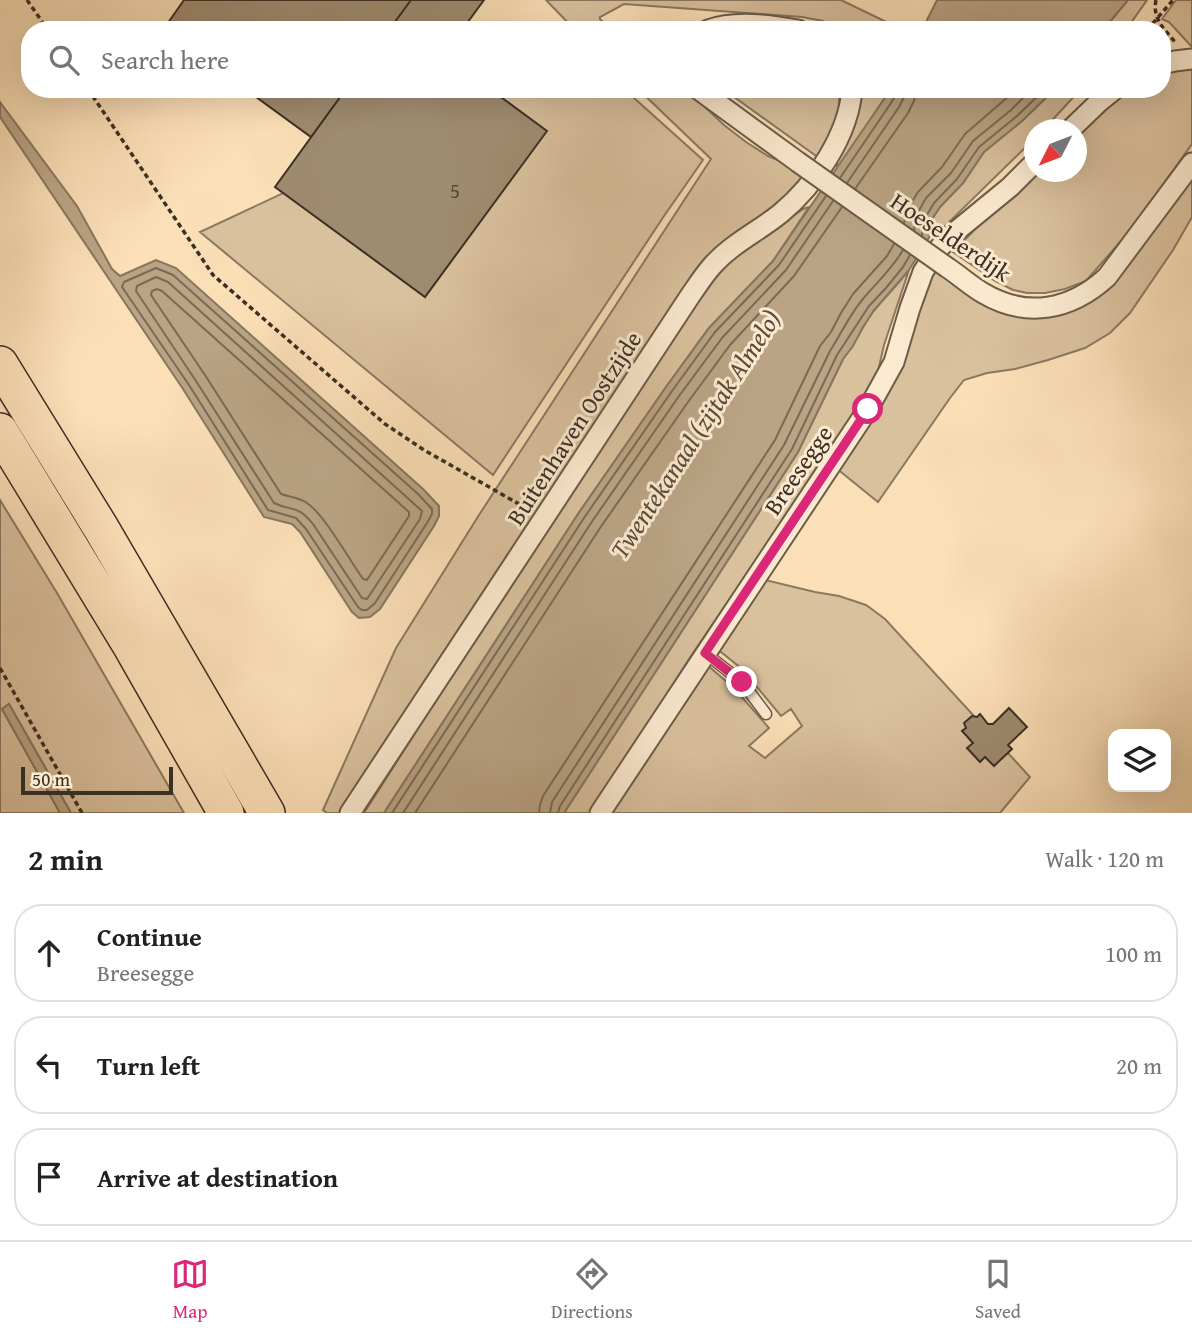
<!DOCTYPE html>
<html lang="en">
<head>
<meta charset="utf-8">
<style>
	body { margin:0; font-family:"Gentium Book Plus",serif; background:#f2f2f2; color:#202124 }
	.controls { position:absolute; right:21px; bottom:21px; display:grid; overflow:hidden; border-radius:14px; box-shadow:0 7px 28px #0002 }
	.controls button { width:63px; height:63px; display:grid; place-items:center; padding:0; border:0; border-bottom:2px solid #e0e0e0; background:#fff; color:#202124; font:35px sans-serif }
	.compass { position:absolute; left:1024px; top:119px; width:63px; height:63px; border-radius:50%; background:#fff; box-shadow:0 7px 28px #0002; rotate:228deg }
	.scale { position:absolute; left:21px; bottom:18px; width:152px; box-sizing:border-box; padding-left:7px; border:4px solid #3b3024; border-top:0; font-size:19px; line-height:24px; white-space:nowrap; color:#3b3024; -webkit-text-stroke:5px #fcead0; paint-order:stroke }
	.stop { position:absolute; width:21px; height:21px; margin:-16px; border:5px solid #db2777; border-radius:50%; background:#fff }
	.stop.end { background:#db2777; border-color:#fff; box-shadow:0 2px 7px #0008 }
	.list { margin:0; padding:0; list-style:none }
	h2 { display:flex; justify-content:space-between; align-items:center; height:91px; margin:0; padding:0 28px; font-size:30px }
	h2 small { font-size:23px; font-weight:400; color:#757577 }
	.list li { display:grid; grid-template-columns:46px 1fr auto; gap:21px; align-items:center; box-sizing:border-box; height:98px; margin:0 14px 14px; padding:0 14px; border:2px solid #e0e0e0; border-radius:28px }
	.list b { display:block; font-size:26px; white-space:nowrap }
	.list p { margin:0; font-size:23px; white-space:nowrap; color:#757577 }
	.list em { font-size:23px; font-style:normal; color:#757577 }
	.icon { flex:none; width:38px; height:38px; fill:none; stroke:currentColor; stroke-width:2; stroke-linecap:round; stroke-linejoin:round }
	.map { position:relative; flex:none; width:1192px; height:813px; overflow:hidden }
	.search { position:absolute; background:#fff; box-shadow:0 7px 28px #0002; left:21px; right:21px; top:21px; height:77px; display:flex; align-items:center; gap:18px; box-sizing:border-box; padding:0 24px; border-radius:28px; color:#757577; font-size:26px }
	.sheet { height:427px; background:#fff }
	nav { display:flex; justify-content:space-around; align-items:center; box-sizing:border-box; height:98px; border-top:2px solid #e0e0e0; background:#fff; font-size:19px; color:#757577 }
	nav a { display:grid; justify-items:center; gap:4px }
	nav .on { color:#db2777 }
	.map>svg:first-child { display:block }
</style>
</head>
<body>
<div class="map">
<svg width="1192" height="813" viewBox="0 0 1192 813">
	<rect width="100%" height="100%" fill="#fbdfb7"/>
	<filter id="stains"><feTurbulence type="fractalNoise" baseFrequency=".00286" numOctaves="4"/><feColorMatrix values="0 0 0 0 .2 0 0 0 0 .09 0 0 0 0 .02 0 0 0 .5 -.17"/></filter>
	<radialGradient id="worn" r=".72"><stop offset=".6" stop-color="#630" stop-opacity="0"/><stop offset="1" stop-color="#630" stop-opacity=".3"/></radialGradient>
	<path fill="#dac19e" stroke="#8a7861" stroke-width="2" d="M546,0H841L903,30H839L823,21L802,17L624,4L600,17V19L611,30H575Z
		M1128,0H1147L1126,30H1103Z
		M1176,0H1192V47L1169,22L1162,19Z
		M1192,65V144L1127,234L1086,281L1065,289L1045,293H1027L1013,290L995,281L953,252L982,222L1037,172H1076L1077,136L1129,89H1162V68Z
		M496,89H624L703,160L664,216L493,475L200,232L371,152Z
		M638,89H686L724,125L746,142L768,156L780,161L806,179L794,195L712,256L595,428L567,465L339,813H327L323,810L396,648L479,515L711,159Z
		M723,89H840L837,128L819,158Z
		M860,89H891L837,170V154Z
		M1055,89H1081L1044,129L1034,130V139L943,228L930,236V222L940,207L963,183L984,152L1022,121Z
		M1192,177V217L1173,250L1130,313L1110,333L1085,348L1048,360L1015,369L987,373L964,380L950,398L878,502L836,468L924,281L939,266L984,299L1064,309Z
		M809,207L773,261L709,328L666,387L578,514L384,813H364L591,458L701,291L729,262L803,209Z
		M909,270L884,345L876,380L866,398L691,656L591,813H564L798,452L843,359C855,344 862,327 873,312C884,298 898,285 909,270Z
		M0,500L57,593L184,813H71L9,704L2,709L60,813H0Z
		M761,579L815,592L839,596L866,605L885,619L1030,777L1000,813H610L706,664L734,688L769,728L749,746L765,758L802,726L791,709L781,716L742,669L716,648Z"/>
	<path fill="#baa485" stroke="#87765e" stroke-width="2" d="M937,0H1128L1103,30H922Z
		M891,89H1055L1022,121L984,152L963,183L940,207L930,222V236L909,270L874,310L863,327L853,346L843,359L798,452L564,813H384L578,514L666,387L709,328L773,261Z
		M0,102L77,206L112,269L120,276L156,260L176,268L423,489L439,506V516L434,526L380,609L370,617L359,618L352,612L300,532L292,524L264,517L183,389L0,117Z
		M9,704L71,813H60L2,709Z"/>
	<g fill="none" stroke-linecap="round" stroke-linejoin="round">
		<path stroke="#7a6a54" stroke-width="2" d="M840,178L891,103L896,94V89
			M847,183L899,107L904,97L905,89
			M855,189L908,113L914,101L916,89
			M904,223L906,212L918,192L942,167L965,134L1017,89
			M914,230L916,216L926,198L951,173L973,141L1011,110L1032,89
			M922,235L924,220L934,203L957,179L979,147L1017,116L1045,89
			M156,268L173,275L418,494L432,509V514L427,523L375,603L367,610H362L358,607L306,529L296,518L268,510L189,385L122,287L124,282Z
			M156,277L168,282L422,511L420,519L367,599L362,598L313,524C297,504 293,512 274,503L196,381L136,291L137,286Z
			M157,289L162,291L409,512V516L367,580L363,579C350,561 324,514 307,503C299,497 289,497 281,494L205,375L151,295L152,291Z
			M392,813L584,518L672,391L715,332L779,265L826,196
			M403,813L591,523L679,396L722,338L786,270L833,201
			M415,813L600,528L688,402L730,345L794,276L842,207
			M539,813L540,805L543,796L775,440L820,346L831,332L841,313L853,294L887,256L894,244
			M550,813L552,802L784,445L830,351C841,334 850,314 863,299C877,282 892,269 903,250
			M558,813L560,806L792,449L837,355L869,306L886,288L903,267L910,255"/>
	</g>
	<path fill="#9f8b70" stroke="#3b3024" stroke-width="2" d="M184,0H411L389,30H163Z
		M411,0H484L462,30H389Z
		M245,89H346L311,137Z
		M346,89H490L547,131L425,297L275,187Z
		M1009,708L1027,727L1008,745L1012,749L994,766L985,757L980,762L967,748L973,743L962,731L966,728L964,723L972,716L977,717L980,714L988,724H993Z"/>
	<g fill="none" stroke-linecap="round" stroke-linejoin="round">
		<defs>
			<path id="service" d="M705,653L742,682L766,714"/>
			<path id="minor" d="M708,30C736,20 769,25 798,30
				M1162,64L1175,61L1192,59
				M698,89L798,162
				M1070,130L1100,101L1115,89
				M948,268C960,276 971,286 983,293C1027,319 1071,310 1107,277L1192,163
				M350,813L690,296C697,286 704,275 712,266C731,244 759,231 781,213C815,185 849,134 852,89
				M600,813L868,409L894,362L910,308L923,272L935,253L949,237L1010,187L1034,163"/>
			<path id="motorway" d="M0,364L101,528L267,813
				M0,431L132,648L226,813"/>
		</defs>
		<use href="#service" stroke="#6b5c49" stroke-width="13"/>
		<use href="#minor" stroke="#6b5c49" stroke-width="23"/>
		<use href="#motorway" stroke="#3b3024" stroke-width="38"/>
		<path stroke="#3b3024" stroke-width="3.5" stroke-dasharray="5 3.5" stroke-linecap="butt" d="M27,0L48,30
			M1156,0C1152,18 1164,29 1175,42
			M1147,30L1173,0
			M88,89L213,275L385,424L424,450L526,508
			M0,668L82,813"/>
		<use href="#service" stroke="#fcead0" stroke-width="10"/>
		<use href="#minor" stroke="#fcead0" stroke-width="19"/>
		<use href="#motorway" stroke="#fbdfb7" stroke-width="35"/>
		<defs>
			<path id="minor-bridge" d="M798,162L948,268"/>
		</defs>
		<use href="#minor-bridge" stroke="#6b5c49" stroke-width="23" stroke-linecap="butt"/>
		<use href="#minor-bridge" stroke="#fcead0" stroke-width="19"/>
	</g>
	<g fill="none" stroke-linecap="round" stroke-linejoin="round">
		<path stroke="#db2777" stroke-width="9" d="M742,682L705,653L868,409"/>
	</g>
	<g text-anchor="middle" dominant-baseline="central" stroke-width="6" stroke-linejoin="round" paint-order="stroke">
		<g font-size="21" fill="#544737">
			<text x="455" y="190">5</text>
		</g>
		<g font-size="24" fill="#3b3024" stroke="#fcead0">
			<text transform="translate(951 237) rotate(34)">Hoeselderdijk</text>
			<text transform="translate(574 428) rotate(-57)">Buitenhaven Oostzijde</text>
			<text transform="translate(798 470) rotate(-56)">Breesegge</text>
		</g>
		<g font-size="26" font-style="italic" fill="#5b4d3c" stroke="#fcead0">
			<text transform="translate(695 434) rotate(-57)">Twentekanaal (zijtak Almelo)</text>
		</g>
	</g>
	<rect width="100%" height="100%" filter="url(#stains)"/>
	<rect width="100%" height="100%" fill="url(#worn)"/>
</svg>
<div class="controls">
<button><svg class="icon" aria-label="layers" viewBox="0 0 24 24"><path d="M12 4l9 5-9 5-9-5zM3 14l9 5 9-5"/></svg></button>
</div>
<svg class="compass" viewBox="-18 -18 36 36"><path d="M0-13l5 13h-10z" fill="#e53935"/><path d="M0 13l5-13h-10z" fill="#757577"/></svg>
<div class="scale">50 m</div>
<div class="stop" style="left:868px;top:409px"></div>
<div class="stop end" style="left:742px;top:682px"></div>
<div class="search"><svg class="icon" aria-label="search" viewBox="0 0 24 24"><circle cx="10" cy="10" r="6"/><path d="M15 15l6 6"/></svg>Search here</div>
</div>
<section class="sheet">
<h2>2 min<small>Walk · 120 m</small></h2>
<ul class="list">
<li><svg class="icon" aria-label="ahead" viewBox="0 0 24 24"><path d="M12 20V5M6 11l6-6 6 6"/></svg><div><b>Continue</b><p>Breesegge</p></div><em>100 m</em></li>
<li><svg class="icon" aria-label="left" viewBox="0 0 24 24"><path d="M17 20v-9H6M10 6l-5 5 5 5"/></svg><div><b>Turn left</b></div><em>20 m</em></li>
<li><svg class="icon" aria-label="arrive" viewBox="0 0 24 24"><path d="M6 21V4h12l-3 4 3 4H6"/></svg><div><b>Arrive at destination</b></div></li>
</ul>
</section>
<nav>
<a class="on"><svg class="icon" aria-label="map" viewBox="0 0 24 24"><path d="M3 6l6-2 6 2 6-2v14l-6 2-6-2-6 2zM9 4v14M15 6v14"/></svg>Map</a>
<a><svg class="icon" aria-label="directions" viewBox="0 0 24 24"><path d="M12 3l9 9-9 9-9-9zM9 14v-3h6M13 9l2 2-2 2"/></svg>Directions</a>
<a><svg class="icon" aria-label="saved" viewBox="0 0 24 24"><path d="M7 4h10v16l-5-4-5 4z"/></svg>Saved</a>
</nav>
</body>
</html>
